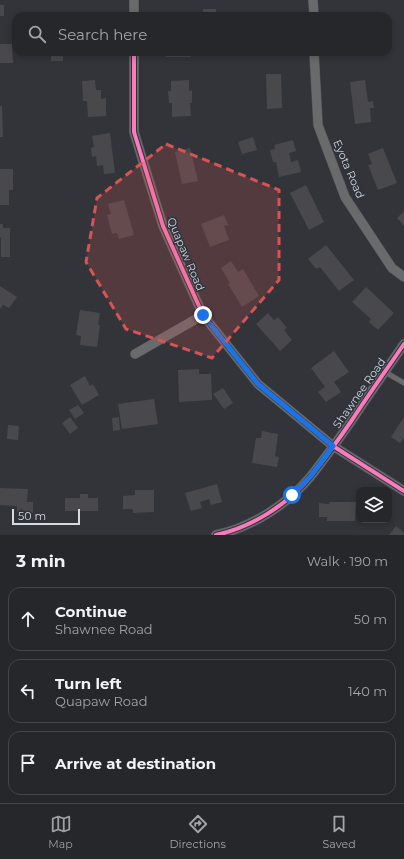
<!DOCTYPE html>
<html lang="en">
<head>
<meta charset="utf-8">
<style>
	body { margin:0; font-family:Montserrat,sans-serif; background:#323337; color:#f1f3f6 }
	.controls { position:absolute; right:12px; bottom:12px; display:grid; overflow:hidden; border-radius:8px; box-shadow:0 2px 6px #0003 }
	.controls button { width:36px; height:36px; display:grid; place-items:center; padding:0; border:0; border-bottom:1px solid #424447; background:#26272b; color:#f1f3f6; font:20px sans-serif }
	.scale { position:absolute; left:12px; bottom:10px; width:68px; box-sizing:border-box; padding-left:4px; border:2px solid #d6d9df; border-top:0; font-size:11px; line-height:14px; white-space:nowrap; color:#d6d9df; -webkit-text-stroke:3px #2f333c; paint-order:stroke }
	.stop { position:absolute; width:12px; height:12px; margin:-9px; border:3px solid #1a73e8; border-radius:50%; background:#fff }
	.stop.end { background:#1a73e8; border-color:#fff; box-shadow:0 1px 4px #0008 }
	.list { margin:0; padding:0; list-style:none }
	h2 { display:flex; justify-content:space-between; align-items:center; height:52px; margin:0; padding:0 16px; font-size:17px }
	h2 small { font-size:13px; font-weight:400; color:#a4a5a9 }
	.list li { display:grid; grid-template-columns:26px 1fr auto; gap:12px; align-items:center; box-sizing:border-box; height:64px; margin:0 8px 8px; padding:0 8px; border:1px solid #424447; border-radius:12px }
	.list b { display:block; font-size:15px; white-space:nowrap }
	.list p { margin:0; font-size:13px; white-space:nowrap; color:#a4a5a9 }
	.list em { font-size:13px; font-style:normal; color:#a4a5a9 }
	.icon { flex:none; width:22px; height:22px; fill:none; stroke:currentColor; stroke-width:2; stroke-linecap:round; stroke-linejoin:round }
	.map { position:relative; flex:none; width:404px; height:535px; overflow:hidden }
	.search { position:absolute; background:#26272b; box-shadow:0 2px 6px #0003; left:12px; right:12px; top:12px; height:44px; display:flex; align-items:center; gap:10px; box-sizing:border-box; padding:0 14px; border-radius:12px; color:#a4a5a9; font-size:15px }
	.sheet { height:268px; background:#26272b }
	nav { display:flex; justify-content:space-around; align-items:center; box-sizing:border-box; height:56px; border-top:1px solid #424447; background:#26272b; font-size:11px; color:#a4a5a9 }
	nav a { display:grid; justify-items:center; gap:2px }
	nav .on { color:#9d9fa5 }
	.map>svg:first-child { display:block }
</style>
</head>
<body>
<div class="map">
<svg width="404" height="535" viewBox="0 0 404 535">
	<rect width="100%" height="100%" fill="#323439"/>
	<path fill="#49494d" d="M0,5H4V16H0Z
		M203,9H216V16H203Z
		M348,13H361V16H348Z
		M0,44H12L13,63H0Z
		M51,52H63V61H51Z
		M166,52H191V57H166Z
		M265,52H282V54H265Z
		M344,52H361V56H344Z
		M266,74H281L282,108L267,109Z
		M95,80L96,90H101V99L106,98V116L88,117L87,101H83L82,81Z
		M189,80V91L192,90V103H190L191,116L172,117V103H169L168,91H171V81Z
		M365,80L368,102L373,101L374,108H370L371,122L355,124L350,82Z
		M0,106H2L3,137H0Z
		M110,133L115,173L104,174L103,165L97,166L96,156L92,157L91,148L94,147L92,136Z
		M253,137L257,150L242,154L238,142Z
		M293,140L296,151L289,153L291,162L298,160L301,172L279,177L276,162H273L270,150L275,149L274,145Z
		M190,148L198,181L182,184L175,152Z
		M383,148L397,183L378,190L368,165L372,164L368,154Z
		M0,169H13V190H9V205H0Z
		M306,185L324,222L309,230L290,193Z
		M124,200L134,235L119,239L117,233L112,234L107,215L111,214L108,204Z
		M404,211V226L397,218Z
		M224,215L228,225L224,226L229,240L210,247L201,224Z
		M0,224H3V228H10V257H1V237H0Z
		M326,245L354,280L339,291L320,267L316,269L308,259Z
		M231,261L238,272L243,269L259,296L242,307L228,284L230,283L221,268Z
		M0,286L17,297L9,308L3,305L0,309Z
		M366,287L394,313L378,330L369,322L371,319L352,302Z
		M80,310L100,313L98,325H100L97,347L80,345L81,336L76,335Z
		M268,313L274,320L278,317L287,328L284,330L292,340L280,351L256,324Z
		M334,351L349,372L334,382L341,392L326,402L318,392L325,387L311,368Z
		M199,369V374H211L212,400L179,402L178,370Z
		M85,376L90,386L93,384L99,395L82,405L70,385Z
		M223,388L233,403L224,409L213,394Z
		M154,399L158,424L122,429L118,404Z
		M78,405L84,413L75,419L69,410Z
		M70,417L78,428L70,434L62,423Z
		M119,417L120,430L113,431L112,418Z
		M404,417V438L400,443L391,437Z
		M8,425L19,426L18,440L7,439Z
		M262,431L278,434L275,456L279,457L277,467L252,463L256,438H261Z
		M217,484L222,502L211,505L209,499L200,502L202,508L191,511L185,493Z
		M0,488L28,489L27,502H33V513L17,512V506L0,505Z
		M135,490H154V512L133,513V509H123V496L135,495Z
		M80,494H88V498H98V511H65V498H80Z
		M330,502H356L355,521H327V517H319V503L329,504Z
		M396,526L404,533V535H389Z"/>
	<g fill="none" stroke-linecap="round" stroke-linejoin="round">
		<defs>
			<path id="service" d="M385,372L404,383"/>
			<path id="minor" d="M134,0V16
				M313,0L314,16
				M134,52V132L163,226L203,315L258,384L333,446L404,491
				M314,52L318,125L345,197L392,268L404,277
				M135,354L203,315
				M216,535C252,527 287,505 311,476C325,458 339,439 352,420C369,394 387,369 404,344"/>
		</defs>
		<use href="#service" stroke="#505356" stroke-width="6"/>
		<use href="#minor" stroke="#505356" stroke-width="10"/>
		<use href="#service" stroke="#686a6b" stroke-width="4.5"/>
		<use href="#minor" stroke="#686a6b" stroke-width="9"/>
		<defs>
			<path id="cycleway" d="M134,52V132L163,226L203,315L258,384L333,446L404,491
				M216,535C252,527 287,505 311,476C325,458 339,439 352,420C369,394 387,369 404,344"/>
		</defs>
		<use href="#cycleway" stroke="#2f333c" stroke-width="6"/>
		<use href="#cycleway" stroke="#fd7abc" stroke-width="4"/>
	</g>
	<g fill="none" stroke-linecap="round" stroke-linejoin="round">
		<path stroke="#1a73e8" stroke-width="5" d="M203,315L258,384L333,446L310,477L292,495"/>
	</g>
	<path fill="#d65456" fill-opacity="0.2" stroke="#d65456" stroke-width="3" stroke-dasharray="8 5" stroke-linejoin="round" d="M166,144L279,190V280L212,358L126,329L86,262L97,198Z"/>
	<g text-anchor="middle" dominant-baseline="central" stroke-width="3" stroke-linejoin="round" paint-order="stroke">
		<g font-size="11" fill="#d6d9df" stroke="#2f333c">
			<text transform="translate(349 169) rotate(67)">Eyota Road</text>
			<text transform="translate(186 254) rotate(67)">Quapaw Road</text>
			<text transform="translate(359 393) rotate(-55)">Shawnee Road</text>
		</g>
	</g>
</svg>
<div class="controls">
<button><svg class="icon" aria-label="layers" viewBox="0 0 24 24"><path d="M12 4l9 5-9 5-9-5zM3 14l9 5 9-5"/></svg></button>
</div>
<div class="scale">50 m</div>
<div class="stop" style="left:292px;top:495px"></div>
<div class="stop end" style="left:203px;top:315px"></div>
<div class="search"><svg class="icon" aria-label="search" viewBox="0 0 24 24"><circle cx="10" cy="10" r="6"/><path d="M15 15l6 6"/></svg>Search here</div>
</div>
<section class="sheet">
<h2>3 min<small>Walk · 190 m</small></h2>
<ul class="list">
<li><svg class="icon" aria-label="ahead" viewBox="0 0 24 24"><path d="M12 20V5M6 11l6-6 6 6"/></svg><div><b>Continue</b><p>Shawnee Road</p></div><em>50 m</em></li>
<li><svg class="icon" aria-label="left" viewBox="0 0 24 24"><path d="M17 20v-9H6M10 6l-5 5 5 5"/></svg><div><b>Turn left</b><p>Quapaw Road</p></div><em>140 m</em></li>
<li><svg class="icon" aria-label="arrive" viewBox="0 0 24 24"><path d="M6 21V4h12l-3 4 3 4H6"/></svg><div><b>Arrive at destination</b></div></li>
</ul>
</section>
<nav>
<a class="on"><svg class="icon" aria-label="map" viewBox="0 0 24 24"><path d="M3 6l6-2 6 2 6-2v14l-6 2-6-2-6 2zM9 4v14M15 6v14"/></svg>Map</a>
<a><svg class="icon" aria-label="directions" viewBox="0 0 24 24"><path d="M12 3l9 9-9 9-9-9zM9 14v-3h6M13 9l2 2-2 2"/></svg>Directions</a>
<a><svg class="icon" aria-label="saved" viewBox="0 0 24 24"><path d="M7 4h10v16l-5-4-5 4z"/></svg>Saved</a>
</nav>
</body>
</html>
